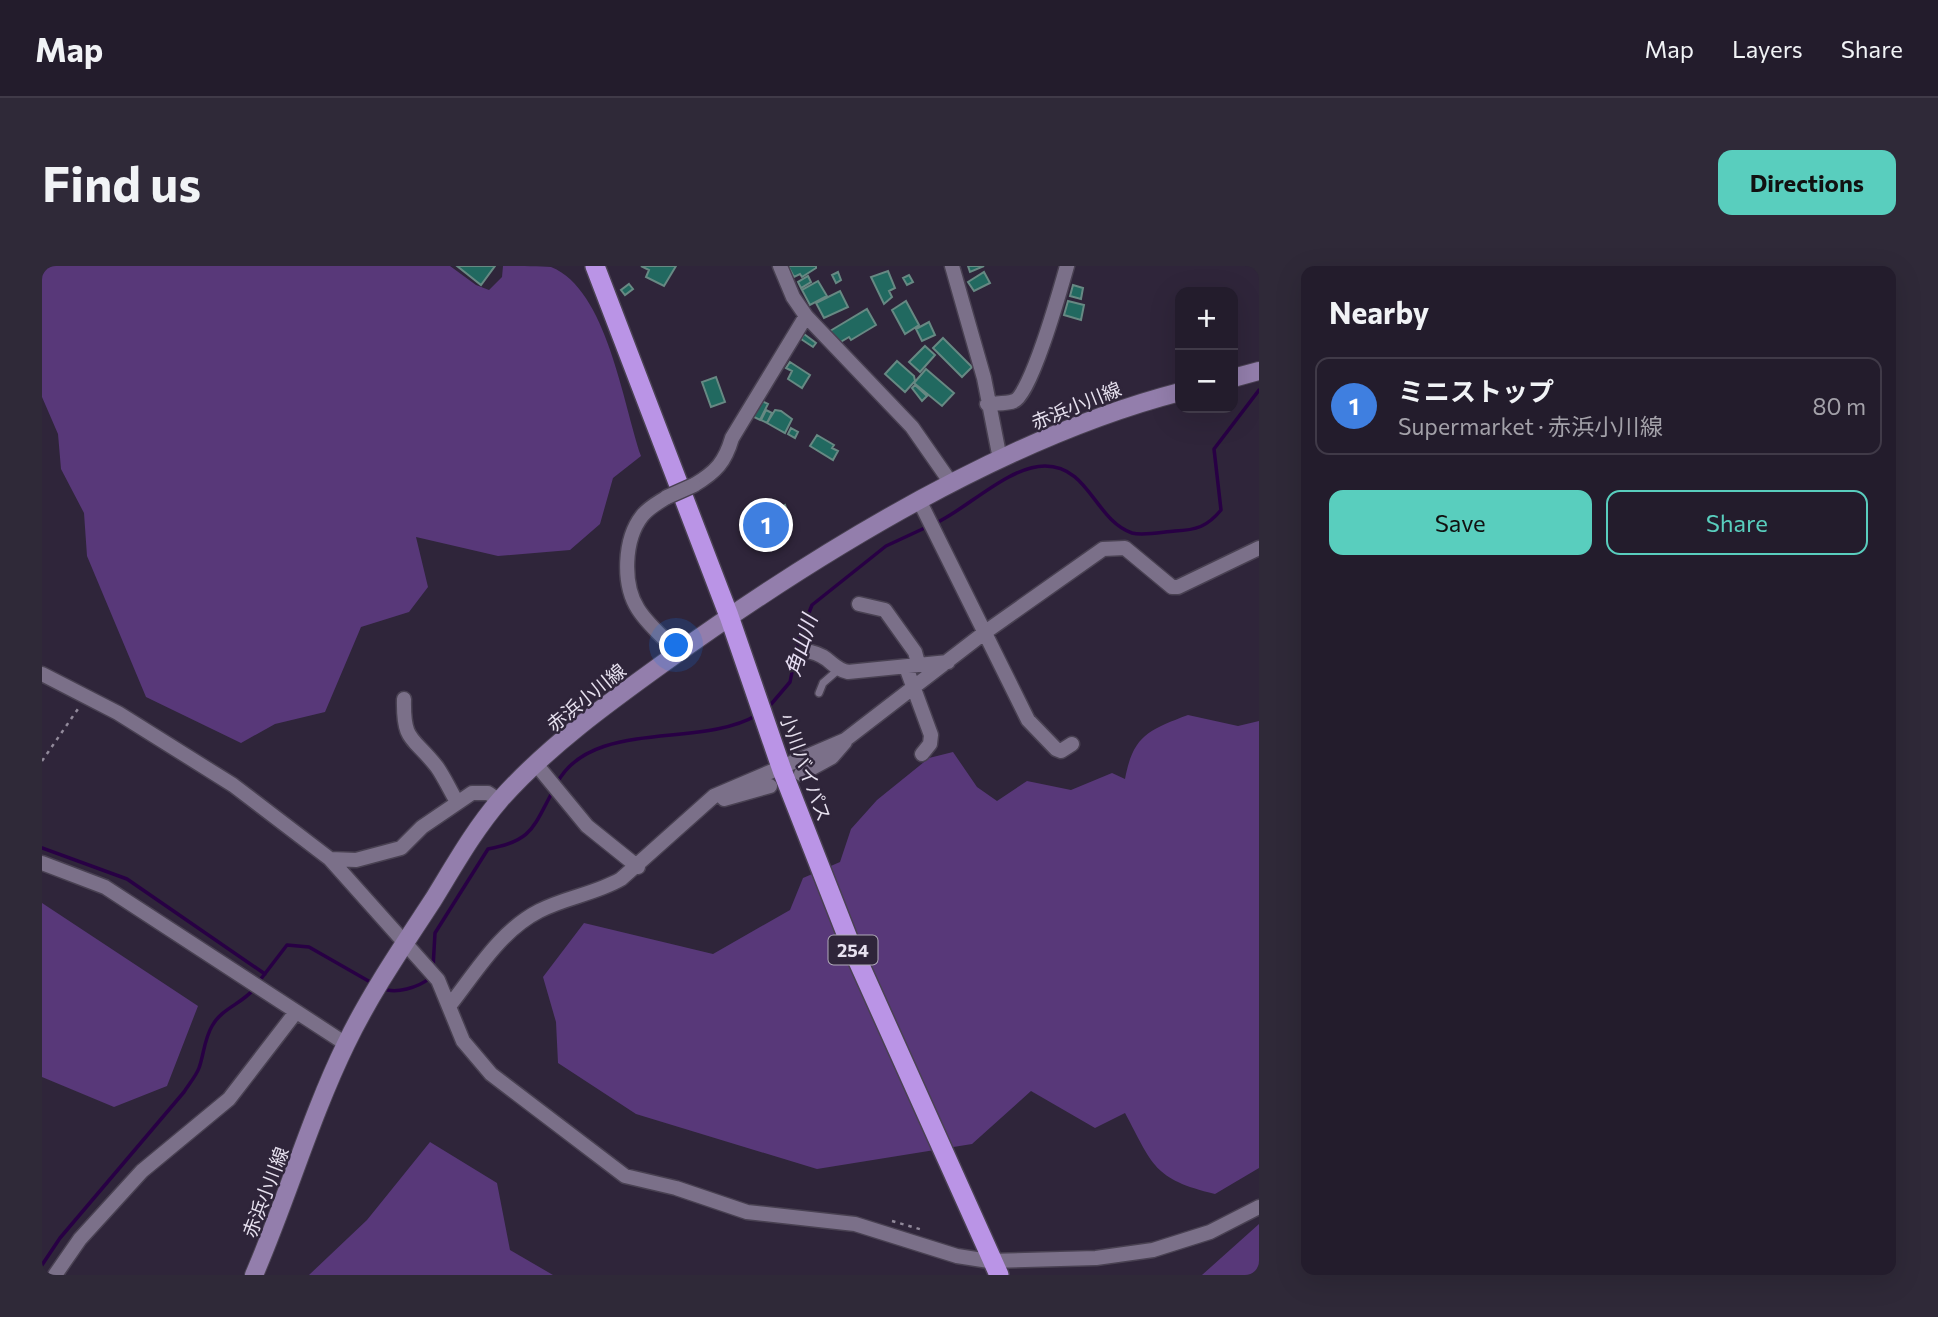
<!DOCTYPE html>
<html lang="en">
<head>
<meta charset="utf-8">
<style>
	body { margin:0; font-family:Commissioner,"Noto Sans JP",sans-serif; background:#2f2938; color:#f1f3f6 }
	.controls { position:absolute; right:21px; top:21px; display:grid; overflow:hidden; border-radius:14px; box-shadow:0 7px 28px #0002 }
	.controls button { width:63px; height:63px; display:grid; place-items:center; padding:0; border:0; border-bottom:2px solid #403a48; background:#231c2c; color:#f1f3f6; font:35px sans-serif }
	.you { position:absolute; left:635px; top:380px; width:24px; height:24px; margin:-18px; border:5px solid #fff; border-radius:50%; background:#1a73e8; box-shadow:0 0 0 10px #1a73e833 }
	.badge { display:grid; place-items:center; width:46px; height:46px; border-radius:50%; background:#59cebe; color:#fff; font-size:23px; font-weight:700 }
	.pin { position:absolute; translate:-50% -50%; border:4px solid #fff; box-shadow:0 2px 7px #0006 }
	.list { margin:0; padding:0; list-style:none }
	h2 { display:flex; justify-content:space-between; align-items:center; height:91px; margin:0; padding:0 28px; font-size:30px }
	h2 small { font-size:23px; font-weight:400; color:#a3a1a9 }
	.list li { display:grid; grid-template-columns:46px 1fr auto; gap:21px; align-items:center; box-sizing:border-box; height:98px; margin:0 14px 14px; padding:0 14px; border:2px solid #403a48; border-radius:14px }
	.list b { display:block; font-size:26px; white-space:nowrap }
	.list p { margin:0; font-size:23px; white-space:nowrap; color:#a3a1a9 }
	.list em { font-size:23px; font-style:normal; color:#a3a1a9 }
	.actions { display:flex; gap:14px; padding:21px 28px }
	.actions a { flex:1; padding:16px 0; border:2px solid #59cebe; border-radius:14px; text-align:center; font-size:24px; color:#59cebe }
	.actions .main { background:#59cebe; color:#111 }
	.map { position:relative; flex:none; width:1217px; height:1009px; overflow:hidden; border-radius:14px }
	header { display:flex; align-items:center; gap:42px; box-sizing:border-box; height:98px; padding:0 35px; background:#231c2c; border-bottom:2px solid #403a48 }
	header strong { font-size:33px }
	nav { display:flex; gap:38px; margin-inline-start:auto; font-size:24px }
	.intro { display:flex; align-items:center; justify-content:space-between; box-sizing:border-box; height:168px; padding:0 42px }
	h1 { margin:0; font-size:49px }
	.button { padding:18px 32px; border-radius:14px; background:#59cebe; color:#111; font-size:24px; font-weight:700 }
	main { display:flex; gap:42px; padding:0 42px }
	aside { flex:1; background:#231c2c; border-radius:14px; box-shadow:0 7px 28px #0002 }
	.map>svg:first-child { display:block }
</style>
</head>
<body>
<header>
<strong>Map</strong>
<nav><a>Map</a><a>Layers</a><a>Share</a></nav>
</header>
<div class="intro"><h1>Find us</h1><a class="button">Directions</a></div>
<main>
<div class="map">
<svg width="1217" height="1009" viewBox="0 0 1217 1009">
	<rect width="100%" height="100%" fill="#2f253a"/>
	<path fill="#583879" d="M0,0H408L434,19L447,24L460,11L461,0C474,0 497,0 509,1C565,23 581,138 599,190L571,212L558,258L528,284L456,290L374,271L386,321L367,346L319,361L283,446L233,458L199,477L104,431L45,290L42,247L19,203L16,168L0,131Z
		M1146,449L1196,460L1217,455V902L1173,928C1111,913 1111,899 1083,847L1053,862L989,825L930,878L775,903L594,848L516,797L514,756L501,711L542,657L671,688L748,644L761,612L798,596L809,563L835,534L887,492L911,486L935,521L955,535L985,515L1029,524L1070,507L1083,513C1091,470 1106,464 1146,449Z
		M0,637L156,740L125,820L72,841L0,811Z
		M388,876L455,917L468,984L511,1009H267L325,954Z
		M1217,958V1009H1160Z"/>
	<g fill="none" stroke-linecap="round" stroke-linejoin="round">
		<path stroke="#280044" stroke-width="3.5" d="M1214,0L1217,4
			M894,257C926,242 967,200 1003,200C1047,200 1053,254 1090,267C1101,270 1120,266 1133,265C1154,264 1165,261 1179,244L1172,183L1217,124
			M725,443L748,416L757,372L770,339L844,280L887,260
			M515,517C550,452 658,483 715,449
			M0,582L85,613L223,708
			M391,702L393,667L446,583C491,575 491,561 512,523
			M215,718L245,679L267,681L330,717
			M340,722C353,729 377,721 388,712
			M0,999L18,972L142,826C147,818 154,810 157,802C162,788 162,774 170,760C179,743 199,738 211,724"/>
	</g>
	<path fill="#216960" stroke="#678983" stroke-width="2" d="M415,0H453L439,19Z
		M599,0H634L622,20L604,11L607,4Z
		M746,0H774V2L760,11L758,8L752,11Z
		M926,0H942L928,6Z
		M846,5L853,22L847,25L850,31L842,38L829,11Z
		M796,6L799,14L794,17L790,9Z
		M942,6L948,17L932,25L926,16Z
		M867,9L871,16L865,19L861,12Z
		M766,10L769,16L759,22L756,16Z
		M776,15L785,30L768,39L760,24Z
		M587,18L591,23L583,29L579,24Z
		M1031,19L1041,22L1039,33L1028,30Z
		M798,25L806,41L782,52L774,37Z
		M864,35L877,59L863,68L850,44Z
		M1026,35L1042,39L1039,54L1022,49Z
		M825,43L834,59L809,74L807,71L795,78L788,65Z
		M887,56L893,69L880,75L874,63Z
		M762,68L774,77L771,81L759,73Z
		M901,72L930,101L920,111L891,82Z
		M883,80L893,89L878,106L867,96Z
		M855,95L872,110L873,115L863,126L843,108Z
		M748,96L768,109L760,122L746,113L750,105L744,102Z
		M884,103L912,127L900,140L872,117Z
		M674,111L683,136L669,141L660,116Z
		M873,119L885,130L880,135L870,122Z
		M718,134L726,138L718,154L710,150Z
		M724,144L730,147L725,157L719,154Z
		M733,144L739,145L750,153L743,167L725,157Z
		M749,162L756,166L753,172L746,168Z
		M775,169L792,179L790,182L796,185L791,194L768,180Z
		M743,239L750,258L718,277L707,259Z"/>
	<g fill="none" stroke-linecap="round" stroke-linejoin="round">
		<defs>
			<path id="service" d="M777,427L781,417L796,404"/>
			<path id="minor" d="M738,0L751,31L764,50L870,161L909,217
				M910,0L942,112L958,193
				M945,138C953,137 965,138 972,135C989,129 1019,21 1025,0
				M652,219C674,206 683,196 690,172L764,50
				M625,231C616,237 607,241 600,250C582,273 580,318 596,343C606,359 623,373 636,386
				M877,234L986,454L1014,483L1019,485L1030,478
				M817,338L843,344L873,386L876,397
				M769,386C788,390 790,403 806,406L906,396
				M864,401L889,469L888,478L880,488
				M0,408L76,447L191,519L288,593L314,594L359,582L380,561L430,527H446L458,535
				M362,433C361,477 371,470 395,501C402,511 408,524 415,536
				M494,498L545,560L596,601
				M759,508L790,491L803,476
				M682,533L728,520
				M288,593L396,714L421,775L449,808L583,910L634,922L705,946L813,958L915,990L947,995L1054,992L1111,984L1168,966L1217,941
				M0,597L63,621L304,778
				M408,739C434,706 458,665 497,645C524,631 553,628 579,613L672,530L803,474L942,367L1061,283L1083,282L1130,321H1136L1217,282
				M13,1009L38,973L100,905L187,833L254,746"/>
			<path id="secondary" d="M1191,112L1217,105
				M212,1009C245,933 268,852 304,778C328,728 361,680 391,634C412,600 432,564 458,534C505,481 566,437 623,396C772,289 960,172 1138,126"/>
			<path id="trunk" d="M553,0L687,350L740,504L807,675L957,1009"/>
		</defs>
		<use href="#service" stroke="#494152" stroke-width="10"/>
		<use href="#minor" stroke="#494152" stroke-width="17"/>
		<use href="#secondary" stroke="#494152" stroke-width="20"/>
		<use href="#trunk" stroke="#494152" stroke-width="22"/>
		<path stroke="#91899a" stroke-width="2.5" stroke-dasharray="3.5 5" stroke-linecap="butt" d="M0,495L38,440
			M850,955L881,964"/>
		<use href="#service" stroke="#7b7089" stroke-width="7"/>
		<use href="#minor" stroke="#7b7089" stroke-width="14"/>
		<use href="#secondary" stroke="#937eac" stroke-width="18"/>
		<use href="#trunk" stroke="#ba94e6" stroke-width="19"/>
		<defs>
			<path id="minor-bridge" d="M625,231L652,219"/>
		</defs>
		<use href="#minor-bridge" stroke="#494152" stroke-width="17" stroke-linecap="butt"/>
		<use href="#minor-bridge" stroke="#7b7089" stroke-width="14"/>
	</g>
	<g text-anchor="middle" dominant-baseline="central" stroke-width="5" stroke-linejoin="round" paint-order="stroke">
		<rect fill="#2f253a" stroke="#b0a9b9" stroke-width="2" x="786.5" y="669.5" width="49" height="29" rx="5"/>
		<g font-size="18" font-weight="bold" fill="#e7e1ef">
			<text x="811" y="684">254</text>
		</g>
		<g font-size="19" fill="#e7e1ef" stroke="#2f253a">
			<text transform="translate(1034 139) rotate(-22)">赤浜小川線</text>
			<text transform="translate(544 431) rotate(-39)">赤浜小川線</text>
			<text transform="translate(764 501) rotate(70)">小川バイパス</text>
			<text transform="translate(223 926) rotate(-69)">赤浜小川線</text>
		</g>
		<g font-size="21" font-style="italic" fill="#e7def3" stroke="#2f253a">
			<text transform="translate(758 379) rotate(-73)">角山川</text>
		</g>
	</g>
</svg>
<div class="controls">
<button>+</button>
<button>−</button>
</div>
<div class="you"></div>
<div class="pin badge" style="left:724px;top:259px;background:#3f7fe0">1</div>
</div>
<aside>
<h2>Nearby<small></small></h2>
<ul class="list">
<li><span class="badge" style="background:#3f7fe0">1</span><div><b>ミニストップ</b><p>Supermarket · 赤浜小川線</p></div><em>80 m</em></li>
</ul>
<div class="actions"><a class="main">Save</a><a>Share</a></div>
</aside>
</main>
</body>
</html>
